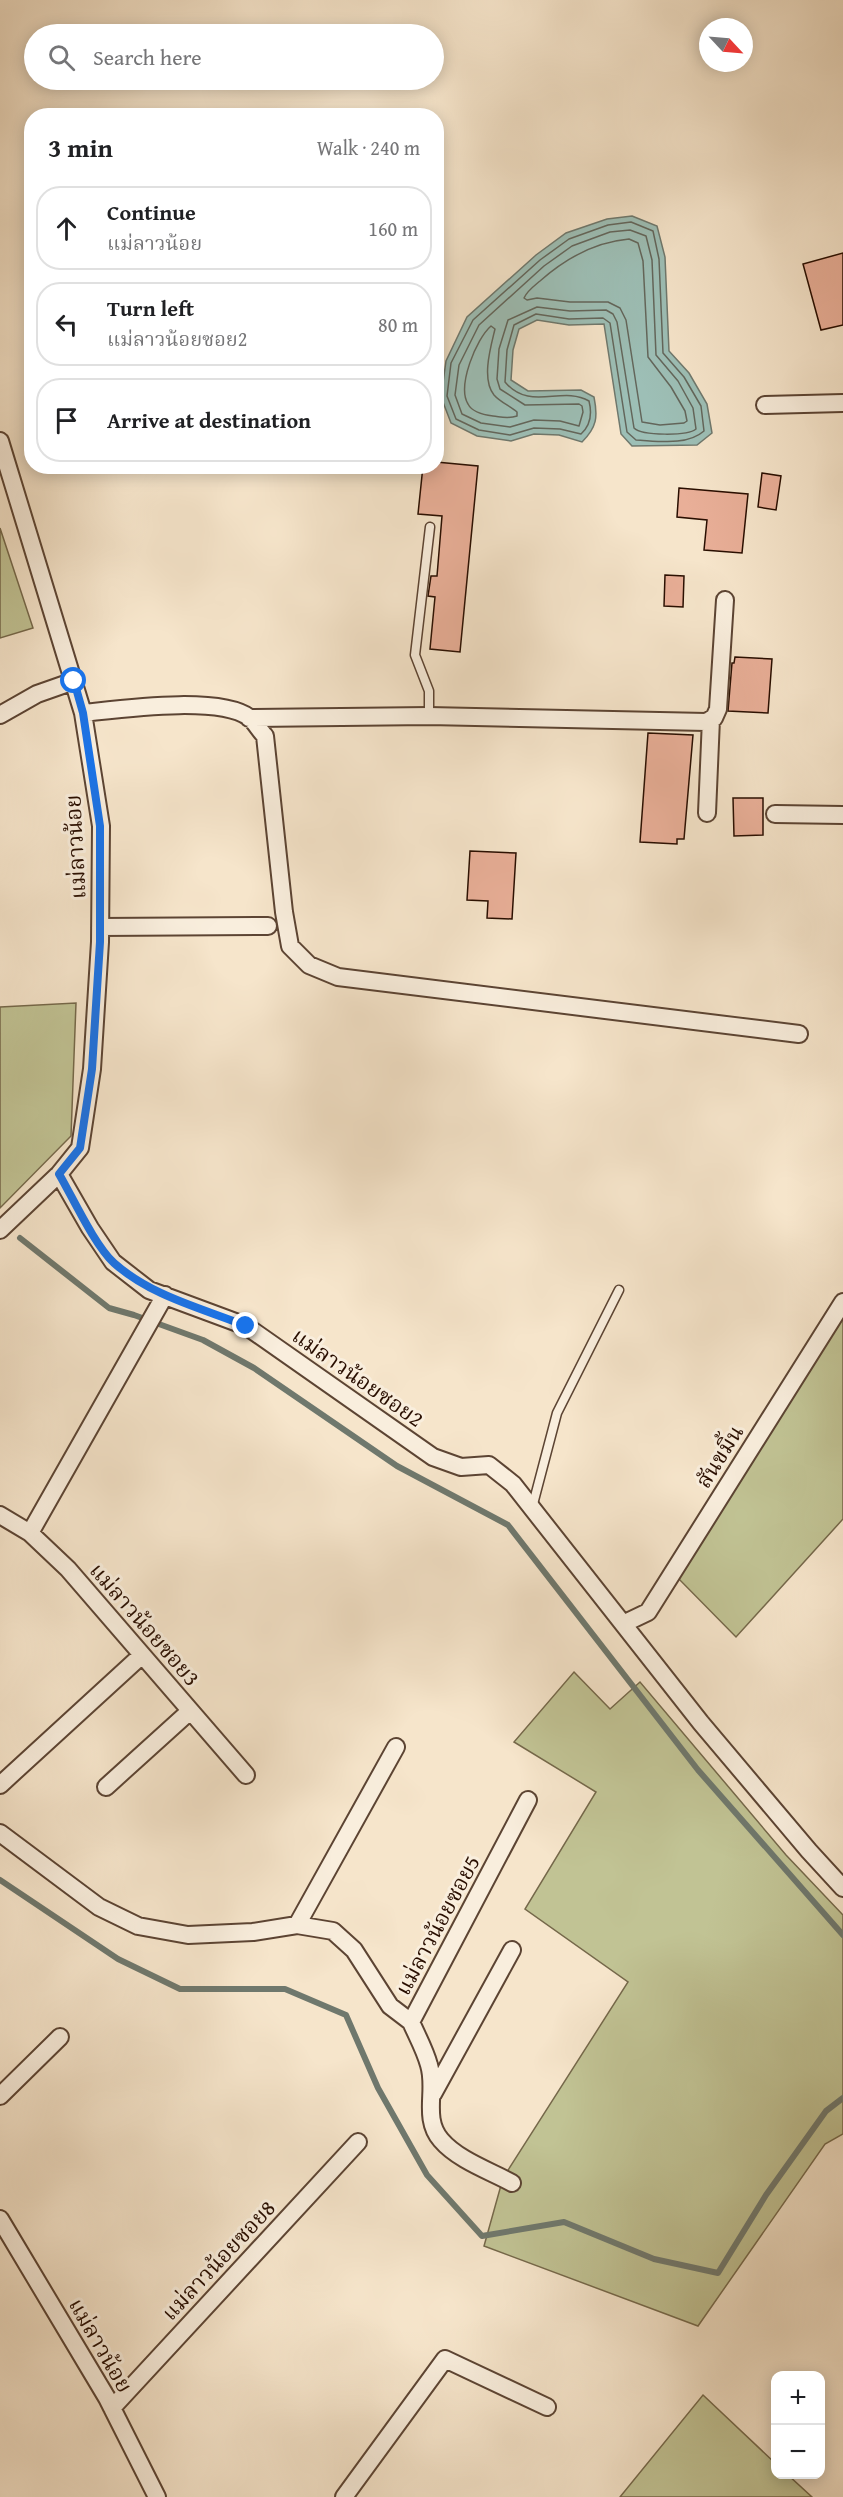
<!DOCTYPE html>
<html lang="en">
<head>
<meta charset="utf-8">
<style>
	body { margin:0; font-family:"Gentium Book Plus","Noto Serif Thai",serif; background:#f6f6f6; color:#202124 }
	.controls { position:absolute; right:18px; bottom:18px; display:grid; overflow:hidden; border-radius:12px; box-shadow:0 3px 15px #0003 }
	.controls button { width:54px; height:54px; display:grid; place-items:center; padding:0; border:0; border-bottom:2px solid #e0e0e0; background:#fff; color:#202124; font:30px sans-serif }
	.compass { position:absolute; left:699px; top:18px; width:54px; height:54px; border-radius:50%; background:#fff; box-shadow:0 3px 15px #0003; rotate:116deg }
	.stop { position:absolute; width:18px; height:18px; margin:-14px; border:4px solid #1a73e8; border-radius:50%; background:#fff }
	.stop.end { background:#1a73e8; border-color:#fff; box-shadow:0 2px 6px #0008 }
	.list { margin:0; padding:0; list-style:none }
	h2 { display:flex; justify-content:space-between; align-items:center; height:78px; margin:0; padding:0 24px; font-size:26px }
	h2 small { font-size:20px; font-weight:400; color:#757577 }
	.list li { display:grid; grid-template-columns:39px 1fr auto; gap:18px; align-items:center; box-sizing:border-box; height:84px; margin:0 12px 12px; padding:0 12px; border:2px solid #e0e0e0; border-radius:24px }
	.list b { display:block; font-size:22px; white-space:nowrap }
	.list p { margin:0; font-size:20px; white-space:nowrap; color:#757577 }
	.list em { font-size:20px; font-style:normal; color:#757577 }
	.icon { flex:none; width:33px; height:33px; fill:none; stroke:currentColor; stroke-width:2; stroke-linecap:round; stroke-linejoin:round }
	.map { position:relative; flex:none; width:843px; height:2497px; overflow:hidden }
	.search { position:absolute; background:#fff; box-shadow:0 3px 15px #0003; left:24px; top:24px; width:420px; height:66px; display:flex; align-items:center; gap:15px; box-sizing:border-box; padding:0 21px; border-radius:33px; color:#757577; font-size:22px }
	.panel { position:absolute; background:#fff; box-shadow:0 3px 15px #0003; left:24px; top:108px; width:420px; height:366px; border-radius:24px }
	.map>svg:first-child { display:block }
</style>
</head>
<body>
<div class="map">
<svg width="843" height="2497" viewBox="0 0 843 2497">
	<rect width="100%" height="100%" fill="#f6e5cb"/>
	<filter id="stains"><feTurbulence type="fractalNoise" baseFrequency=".00333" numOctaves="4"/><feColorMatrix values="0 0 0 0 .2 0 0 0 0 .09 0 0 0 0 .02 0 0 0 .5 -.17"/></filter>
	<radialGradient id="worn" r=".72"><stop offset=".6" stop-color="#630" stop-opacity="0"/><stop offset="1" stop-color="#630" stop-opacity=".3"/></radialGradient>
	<path fill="#c1c394" stroke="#75684a" stroke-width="1.5" d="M0,528L33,628L0,638Z
		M76,1003L71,1136L0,1208V1007Z
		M843,1302V1519L736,1637L673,1573Z
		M574,1672L610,1709L640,1682L786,1855L843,1915V2134L825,2144L698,2326L484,2246L503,2178L628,1982L525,1909L596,1792L514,1742Z
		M703,2395L775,2463L776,2474L788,2475L812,2497H620Z"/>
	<path fill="#9dbfb6" stroke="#6f786d" stroke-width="1.5" d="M632,216L657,226L665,257L669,351L689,373L707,404L712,433L697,445L632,446L621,434L604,324L569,325L537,320L519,329L513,350L511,380L528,391L581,390L594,397C598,417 597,427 582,442L559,435L534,434L511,441L477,436L451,423L441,397L446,361L467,317L536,255L566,233L607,219Z"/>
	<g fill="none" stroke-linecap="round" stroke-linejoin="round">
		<path stroke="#63665b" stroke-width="1.5" d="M631,222L653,231L659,259L663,353L684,377L701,406L704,431C687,446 658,441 636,440L627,432L610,323L603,318L569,319L536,314L514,325L507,350L505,382C530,412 562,385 589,401C592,413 591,425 581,434L560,429L534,428L510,435L479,430L456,419L447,396L451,363L473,320L540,260L569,239L608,225Z
			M630,230L646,236L652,260L656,355L678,381L693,408L696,429C688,436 642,436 634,428L617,322L613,314L606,310L570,311L537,307L508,320L499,349L497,379L500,389L525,405L579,404L582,406L583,412L579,426L560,421L534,420L510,427L481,423L462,414L455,395L459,365L479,325L544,266L572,246L610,232Z
			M629,239L638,243L643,261L648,357L671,387L685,411L687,421L684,423L660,425L642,422L626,320L620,308L608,302H570L537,298L527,300L524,298C527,291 534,286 540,281C566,258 594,242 629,239Z
			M491,326L495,329C491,346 481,379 494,395C500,402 510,406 517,412V416C508,419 502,417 493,416C485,415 472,412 468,404C457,386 476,339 491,326Z"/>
		<path stroke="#6f786d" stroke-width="6" d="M20,1238L109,1308L134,1315L203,1340L254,1368L397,1466L508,1525L698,1770L843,1935
			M0,1880L118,1959L180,1989H285L346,2015L378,2088L427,2175L482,2236L564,2222L654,2259L718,2273L766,2195L826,2111L843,2098"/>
	</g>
	<path fill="#e9af98" stroke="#290e00" stroke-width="1.5" d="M843,253V325L821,330L803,264Z
		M436,462L478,466L460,652L430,649L435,597L428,596L431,576H437L442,516L418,514L423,466H436Z
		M762,473L781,476L776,510L758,507Z
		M679,488L748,494L742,553L704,550L707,520L677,517Z
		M665,575L684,576L683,607L664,606Z
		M735,657L772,659L768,713L728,711L732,663H734Z
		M648,733L693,735L684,839H677V844L640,842Z
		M733,798H763V835L734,836Z
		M470,851L516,853L512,919L487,918L488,901L467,900Z"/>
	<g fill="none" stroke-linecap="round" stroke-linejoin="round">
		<defs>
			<path id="service" d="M429,716V691L415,655L430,527
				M532,1508L557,1413L619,1290"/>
			<path id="minor" d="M765,405L843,403
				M0,441L83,713L101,826L100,942L92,1069L80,1148L59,1174L0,1230
				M83,713C121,709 220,695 250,718C255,722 260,731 265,736L284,912L290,946L309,965L338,977L799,1034
				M0,715L37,694L74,681
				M249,718L429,716L706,722L714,718L718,709L725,600
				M707,813L711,719
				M775,814L843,815
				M100,927L268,926
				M59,1174L90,1228L113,1262L149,1290L246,1326L433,1457L461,1467L489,1465L513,1484L701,1723L809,1851L843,1888
				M0,1515L30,1533L68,1569L246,1775
				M30,1533L165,1295
				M625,1623L648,1612L843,1302
				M0,1785L142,1655
				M106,1787L190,1711
				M0,1833L99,1907L138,1926L188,1935L253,1932L297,1925L333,1931L354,1950L390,2006L411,2022L528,1800
				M297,1925L396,1747
				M411,2022C417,2036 425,2050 429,2065C437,2090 422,2118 441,2140C458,2160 490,2171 512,2183
				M433,2094L512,1950
				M0,2096L60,2037
				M0,2219L107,2398L157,2497
				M112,2408L358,2142
				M344,2497L445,2359L547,2407"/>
		</defs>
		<use href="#service" stroke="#5c4433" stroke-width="11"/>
		<use href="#minor" stroke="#5c4433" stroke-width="20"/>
		<use href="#service" stroke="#f9eedd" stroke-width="8"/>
		<use href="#minor" stroke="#f9eedd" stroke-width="16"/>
	</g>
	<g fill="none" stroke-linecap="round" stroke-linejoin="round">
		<path stroke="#1a73e8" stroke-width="8" d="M74,681L83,713L100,826V942L92,1069L80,1148L59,1174C73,1198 95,1246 114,1263C151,1296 201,1308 246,1326"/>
	</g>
	<g text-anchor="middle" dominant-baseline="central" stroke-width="6" stroke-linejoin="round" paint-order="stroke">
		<g font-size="22" fill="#290e00" stroke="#f9eedd">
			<text transform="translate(75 847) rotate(-93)">แม่ลาวน้อย</text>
			<text transform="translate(358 1377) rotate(35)">แม่ลาวน้อยซอย2</text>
			<text transform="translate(719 1456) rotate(-58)">สันขมิ้น</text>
			<text transform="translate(145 1624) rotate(49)">แม่ลาวน้อยซอย3</text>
			<text transform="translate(437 1925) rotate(-62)">แม่ลาวน้อยซอย5</text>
			<text transform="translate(218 2260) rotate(-47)">แม่ลาวน้อยซอย8</text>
			<text transform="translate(101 2345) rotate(60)">แม่ลาวน้อย</text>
		</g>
	</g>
	<rect width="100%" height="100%" filter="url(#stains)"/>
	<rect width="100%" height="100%" fill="url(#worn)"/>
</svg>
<div class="controls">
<button>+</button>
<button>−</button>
</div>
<svg class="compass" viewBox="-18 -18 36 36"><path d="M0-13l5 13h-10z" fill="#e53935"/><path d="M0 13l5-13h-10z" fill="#757577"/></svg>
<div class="stop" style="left:74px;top:681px"></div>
<div class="stop end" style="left:246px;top:1326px"></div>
<div class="search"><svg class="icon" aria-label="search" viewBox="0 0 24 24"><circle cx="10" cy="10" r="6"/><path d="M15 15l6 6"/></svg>Search here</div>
<section class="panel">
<h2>3 min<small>Walk · 240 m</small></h2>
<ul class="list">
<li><svg class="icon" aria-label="ahead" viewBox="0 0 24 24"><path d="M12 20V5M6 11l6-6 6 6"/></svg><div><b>Continue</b><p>แม่ลาวน้อย</p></div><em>160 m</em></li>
<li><svg class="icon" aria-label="left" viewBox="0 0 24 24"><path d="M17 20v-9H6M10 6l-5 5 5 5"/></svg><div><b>Turn left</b><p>แม่ลาวน้อยซอย2</p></div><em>80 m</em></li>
<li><svg class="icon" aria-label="arrive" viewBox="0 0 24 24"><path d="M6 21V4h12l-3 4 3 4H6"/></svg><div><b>Arrive at destination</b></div></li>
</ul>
</section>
</div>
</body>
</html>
